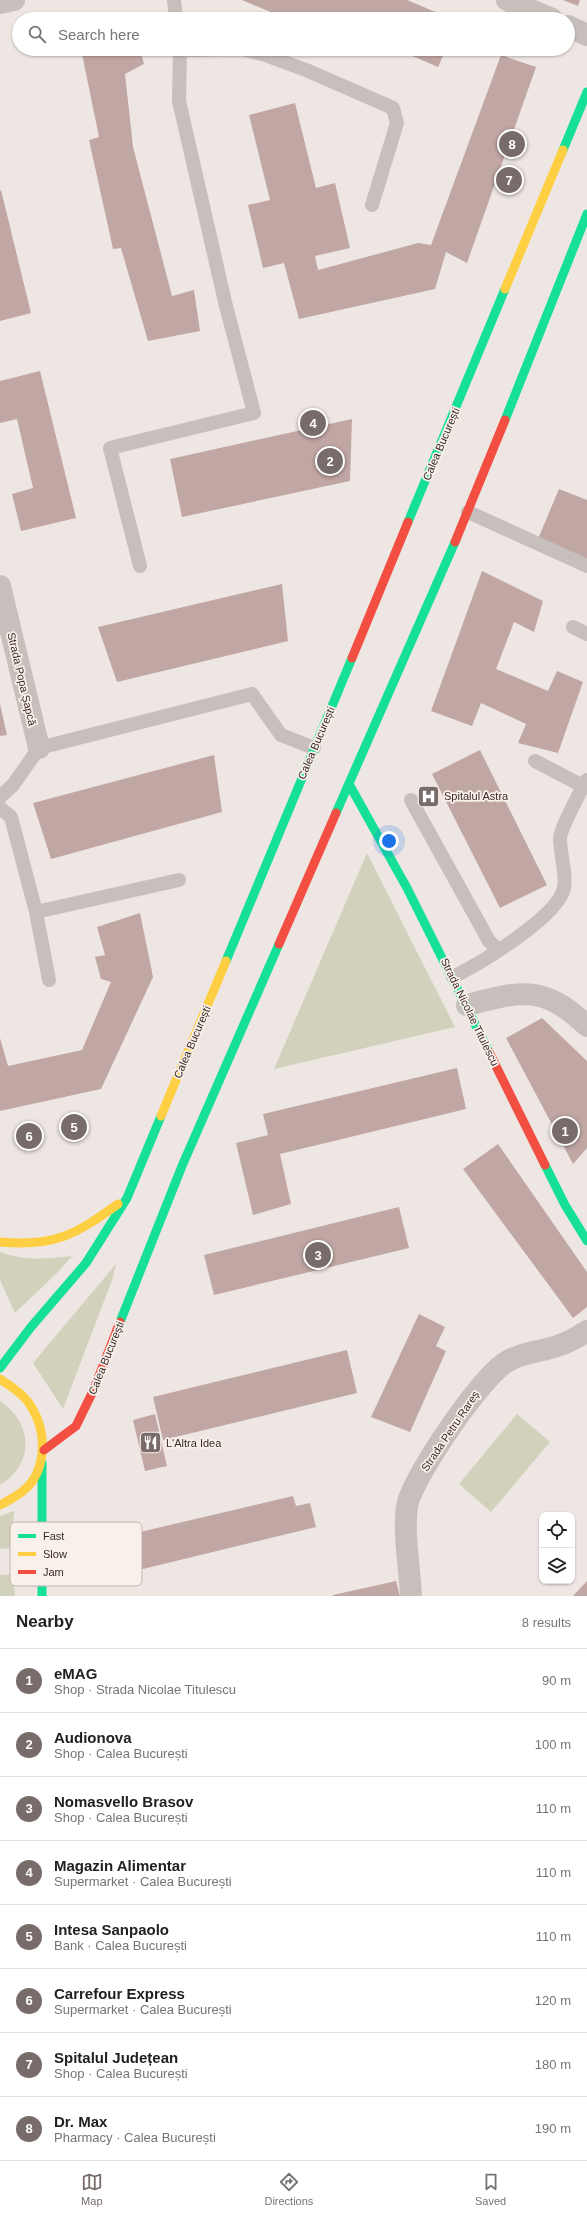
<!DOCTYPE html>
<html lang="en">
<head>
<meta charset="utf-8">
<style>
	body { margin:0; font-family:Helvetica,sans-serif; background:#f6f6f6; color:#202124 }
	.controls { position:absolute; right:12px; bottom:12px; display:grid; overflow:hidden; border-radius:8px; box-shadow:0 1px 3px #0004 }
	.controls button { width:36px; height:36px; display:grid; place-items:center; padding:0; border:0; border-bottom:1px solid #e0e0e0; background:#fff; color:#202124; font:20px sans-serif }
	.you { position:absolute; left:389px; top:841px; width:14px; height:14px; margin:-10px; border:3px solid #fff; border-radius:50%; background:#1a73e8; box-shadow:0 0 0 6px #1a73e833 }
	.badge { display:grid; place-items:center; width:26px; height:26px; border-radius:50%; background:#786c6a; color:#fff; font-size:13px; font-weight:700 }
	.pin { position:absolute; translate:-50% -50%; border:2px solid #fff; box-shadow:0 1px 4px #0006 }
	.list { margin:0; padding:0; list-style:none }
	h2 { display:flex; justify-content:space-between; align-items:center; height:52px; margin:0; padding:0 16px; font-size:17px }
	h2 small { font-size:13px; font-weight:400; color:#757577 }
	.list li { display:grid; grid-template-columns:26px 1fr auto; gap:12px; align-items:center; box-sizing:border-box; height:64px; padding:0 16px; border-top:1px solid #e0e0e0 }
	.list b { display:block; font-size:15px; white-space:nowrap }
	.list p { margin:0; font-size:13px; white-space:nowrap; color:#757577 }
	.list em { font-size:13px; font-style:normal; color:#757577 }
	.icon { flex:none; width:22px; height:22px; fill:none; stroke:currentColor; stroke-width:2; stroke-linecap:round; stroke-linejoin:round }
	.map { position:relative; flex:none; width:587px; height:1596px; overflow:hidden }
	.search { position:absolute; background:#fff; box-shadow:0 1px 3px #0004; left:12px; right:12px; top:12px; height:44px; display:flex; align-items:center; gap:10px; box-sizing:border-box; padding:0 14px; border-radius:22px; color:#757577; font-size:15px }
	.sheet { height:564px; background:#fff }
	nav { display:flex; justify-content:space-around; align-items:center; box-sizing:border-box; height:56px; border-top:1px solid #e0e0e0; background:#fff; font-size:11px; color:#757577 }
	nav a { display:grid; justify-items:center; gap:2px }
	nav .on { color:#786c6a }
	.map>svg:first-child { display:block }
</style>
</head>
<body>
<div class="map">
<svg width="587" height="1596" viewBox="0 0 587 1596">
	<rect width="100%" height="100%" fill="#eee6e3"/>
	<path fill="#d2d2bc" d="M367,853L455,1027L274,1069Z
		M0,1252C25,1261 47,1259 72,1256L58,1272L15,1313L0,1280Z
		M116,1264L112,1280L63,1409L33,1363Z
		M0,1401C33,1423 35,1464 0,1485Z
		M517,1414L550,1442L491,1512L459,1484Z
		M14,1511L12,1548L0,1549V1516Z
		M13,1574L15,1596H0V1575Z"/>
	<path fill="#c1a7a4" d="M242,0H407L452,19H287Z
		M563,0H580L578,6Z
		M81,49H140L144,64L125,74L133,147L172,296L194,290L200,331L148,341L121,248L113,249L89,140L99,137Z
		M396,49H446L438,67Z
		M501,55L536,67L467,263L446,252L435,289L299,319L284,263L263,268L248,205L270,200L249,115L295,103L316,188L335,183L350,248L315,256L318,270L418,243L431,245Z
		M1,190L31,313L0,321V191Z
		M40,371L76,518L21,531L12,494L33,488L17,419L0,423V381Z
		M352,419L350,481L182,517L170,459Z
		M559,489L587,500V559L538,539Z
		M482,571L543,601L534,632L514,622L496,669L548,691L557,671L583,682L558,753L518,743L526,724L481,703L472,726L431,711Z
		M282,584L288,641L117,682L98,627Z
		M0,704L7,735L0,736Z
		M480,750L547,885L500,908L432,774Z
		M214,755L222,812L51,859L33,803Z
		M140,913L153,977L101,1089L0,1111V1038L8,1066L82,1050L111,982L101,979L95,957L105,955L97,927Z
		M542,1018L587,1061V1148L573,1164L506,1038Z
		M457,1068L466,1109L280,1154L291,1204L253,1215L236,1143L268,1135L263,1114Z
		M498,1144L587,1272V1307L573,1318L463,1169Z
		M399,1207L409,1248L214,1295L204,1255Z
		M419,1314L445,1327L436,1346L446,1351L410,1432L371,1417Z
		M347,1350L357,1393L163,1440L153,1397Z
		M155,1414L167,1466L145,1471L133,1420Z
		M293,1496L296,1506L310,1503L316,1527L110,1577L102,1541Z
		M396,1581L400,1596H333V1595Z
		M587,1581V1596H573Z"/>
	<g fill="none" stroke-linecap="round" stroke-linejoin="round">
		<path stroke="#c7bfbb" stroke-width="14" d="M174,0L176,19
			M180,50L242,49L265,55L306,70L393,108L397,123L372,205
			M468,512L587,566
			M140,566L110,448L254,413L225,302L179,101L180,49
			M573,627L587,634
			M535,761L583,786L587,780
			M0,797L13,785L39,748L252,694L281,735L314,748
			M411,800L489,941L498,950
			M0,808L11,817L36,912L49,980
			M36,912L179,880
			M453,977C479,964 558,917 564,888C567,877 560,853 560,839C560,829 578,797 583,786"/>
		<path stroke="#c7bfbb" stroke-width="22" d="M507,0L552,19
			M0,3L14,0
			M568,26L587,35
			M0,586L39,748
			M467,1005C521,991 543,984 587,1026
			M411,1596C410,1571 402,1525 408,1502C416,1473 482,1375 508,1361C523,1352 541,1352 557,1346C568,1343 578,1337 587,1331"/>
		<path stroke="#16e098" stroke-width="9" d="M563,150L587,92
			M505,420L587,214
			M408,522L505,289
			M349,784L407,888L489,1052
			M336,813L455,542
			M226,961L352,658
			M545,1165L565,1205L587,1241
			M120,1322L182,1166L279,944
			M0,1368L31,1327L86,1263L127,1198L161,1116
			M42,1463V1596"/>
		<path stroke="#ffcf43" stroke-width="9" d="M505,289L563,150
			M161,1116L226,961
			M0,1242C54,1247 75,1235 118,1204
			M0,1379C12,1387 25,1395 32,1408C48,1435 47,1475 19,1494C13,1498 6,1502 0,1505"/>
		<path stroke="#f24e42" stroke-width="9" d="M455,542L505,420
			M352,658L408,522
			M279,944L336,813
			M489,1052L545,1165
			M44,1450L76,1426L94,1389L120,1322"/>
	</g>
	<defs>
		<symbol id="hospital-square" viewBox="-11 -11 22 22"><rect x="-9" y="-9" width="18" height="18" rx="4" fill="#786c6a" stroke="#faf0ea"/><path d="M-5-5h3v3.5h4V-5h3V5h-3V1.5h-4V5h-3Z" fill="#fff"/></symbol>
		<symbol id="restaurant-square" viewBox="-11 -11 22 22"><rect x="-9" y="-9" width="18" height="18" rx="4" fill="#786c6a" stroke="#faf0ea"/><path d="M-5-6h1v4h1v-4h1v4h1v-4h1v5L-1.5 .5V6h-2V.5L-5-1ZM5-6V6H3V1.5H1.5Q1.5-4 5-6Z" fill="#fff"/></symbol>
	</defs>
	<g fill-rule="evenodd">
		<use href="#hospital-square" x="416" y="784" width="25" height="25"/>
		<use href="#restaurant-square" x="138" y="1430" width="25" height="25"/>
	</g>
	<g text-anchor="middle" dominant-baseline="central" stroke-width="3.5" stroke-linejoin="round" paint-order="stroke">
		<g font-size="11" fill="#382b29" stroke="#faf0ea">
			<text transform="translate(441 444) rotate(-67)">Calea București</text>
			<text transform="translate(22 679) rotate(77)">Strada Popa Șapcă</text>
			<text transform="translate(316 743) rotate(-67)">Calea București</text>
			<text transform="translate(470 1012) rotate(64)">Strada Nicolae Titulescu</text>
			<text transform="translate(192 1042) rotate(-67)">Calea București</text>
			<text transform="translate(106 1358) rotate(-68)">Calea București</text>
			<text transform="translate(450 1431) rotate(-56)">Strada Petru Rareș</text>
		</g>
		<g font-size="11" fill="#382b29" stroke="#faf0ea" text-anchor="start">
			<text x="444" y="796">Spitalul Astra</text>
			<text x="166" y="1443">L'Altra Idea</text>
		</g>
	</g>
	<rect x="10" y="1522" width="132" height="64" rx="6" fill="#faf0ea" stroke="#c0b5b0" stroke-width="1"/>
	<rect x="18" y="1534" width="18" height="4" fill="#16e098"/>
	<rect x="18" y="1552" width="18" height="4" fill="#ffcf43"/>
	<rect x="18" y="1570" width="18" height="4" fill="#f24e42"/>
	<g font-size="11" fill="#382b29">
		<text x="43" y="1540">Fast</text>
		<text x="43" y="1558">Slow</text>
		<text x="43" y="1576">Jam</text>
	</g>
</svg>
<div class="controls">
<button><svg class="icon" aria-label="locate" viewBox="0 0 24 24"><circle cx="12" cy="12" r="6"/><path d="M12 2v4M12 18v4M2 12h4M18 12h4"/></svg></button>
<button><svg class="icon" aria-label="layers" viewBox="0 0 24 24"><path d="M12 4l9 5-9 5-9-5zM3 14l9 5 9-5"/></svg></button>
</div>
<div class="you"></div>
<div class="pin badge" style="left:565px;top:1131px">1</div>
<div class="pin badge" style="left:330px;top:461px">2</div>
<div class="pin badge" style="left:318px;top:1255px">3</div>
<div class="pin badge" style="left:313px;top:423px">4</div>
<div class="pin badge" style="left:74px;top:1127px">5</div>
<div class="pin badge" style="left:29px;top:1136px">6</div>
<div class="pin badge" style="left:509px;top:180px">7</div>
<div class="pin badge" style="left:512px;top:144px">8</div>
<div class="search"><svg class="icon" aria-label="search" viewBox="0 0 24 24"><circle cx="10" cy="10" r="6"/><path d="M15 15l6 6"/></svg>Search here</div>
</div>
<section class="sheet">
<h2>Nearby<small>8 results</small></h2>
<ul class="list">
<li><span class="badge">1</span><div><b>eMAG</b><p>Shop · Strada Nicolae Titulescu</p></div><em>90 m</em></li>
<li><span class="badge">2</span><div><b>Audionova</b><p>Shop · Calea București</p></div><em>100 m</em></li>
<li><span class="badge">3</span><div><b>Nomasvello Brasov</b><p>Shop · Calea București</p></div><em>110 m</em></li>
<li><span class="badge">4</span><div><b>Magazin Alimentar</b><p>Supermarket · Calea București</p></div><em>110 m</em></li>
<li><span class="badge">5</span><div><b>Intesa Sanpaolo</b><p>Bank · Calea București</p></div><em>110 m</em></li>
<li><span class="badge">6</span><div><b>Carrefour Express</b><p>Supermarket · Calea București</p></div><em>120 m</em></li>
<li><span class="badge">7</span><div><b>Spitalul Județean</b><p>Shop · Calea București</p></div><em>180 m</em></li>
<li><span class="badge">8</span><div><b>Dr. Max</b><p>Pharmacy · Calea București</p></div><em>190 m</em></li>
</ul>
</section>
<nav>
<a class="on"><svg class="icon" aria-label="map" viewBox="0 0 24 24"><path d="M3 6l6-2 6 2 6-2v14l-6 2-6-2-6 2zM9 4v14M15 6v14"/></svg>Map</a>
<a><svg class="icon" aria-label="directions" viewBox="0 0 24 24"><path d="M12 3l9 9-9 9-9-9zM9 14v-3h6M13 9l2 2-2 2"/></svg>Directions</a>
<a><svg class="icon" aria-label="saved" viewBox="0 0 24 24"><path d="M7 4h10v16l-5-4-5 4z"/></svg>Saved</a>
</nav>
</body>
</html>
